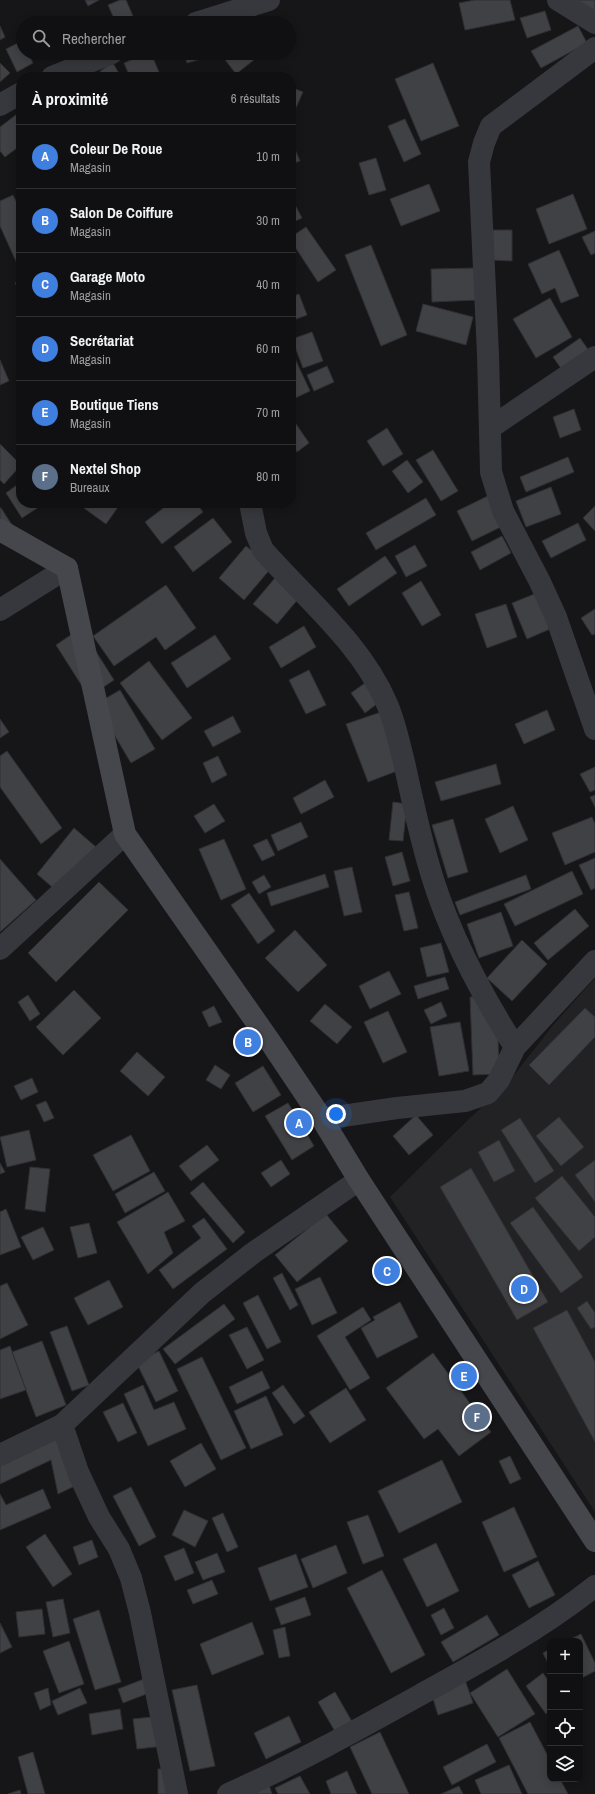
<!DOCTYPE html>
<html lang="fr">
<head>
<meta charset="utf-8">
<style>
	body { margin:0; font-family:"Archivo Narrow",sans-serif; background:#19191b; color:#f1f3f6 }
	.controls { position:absolute; right:12px; bottom:12px; display:grid; overflow:hidden; border-radius:8px; box-shadow:0 2px 10px #0003 }
	.controls button { width:36px; height:36px; display:grid; place-items:center; padding:0; border:0; border-bottom:1px solid #303032; background:#101012; color:#f1f3f6; font:20px sans-serif }
	.you { position:absolute; left:336px; top:1114px; width:14px; height:14px; margin:-10px; border:3px solid #fff; border-radius:50%; background:#1a73e8; box-shadow:0 0 0 6px #1a73e833 }
	.badge { display:grid; place-items:center; width:26px; height:26px; border-radius:50%; background:#0b8043; color:#fff; font-size:13px; font-weight:700 }
	.pin { position:absolute; translate:-50% -50%; border:2px solid #fff; box-shadow:0 1px 4px #0006 }
	.list { margin:0; padding:0; list-style:none }
	h2 { display:flex; justify-content:space-between; align-items:center; height:52px; margin:0; padding:0 16px; font-size:17px }
	h2 small { font-size:13px; font-weight:400; color:#9c9d9f }
	.list li { display:grid; grid-template-columns:26px 1fr auto; gap:12px; align-items:center; box-sizing:border-box; height:64px; padding:0 16px; border-top:1px solid #303032 }
	.list b { display:block; font-size:15px; white-space:nowrap }
	.list p { margin:0; font-size:13px; white-space:nowrap; color:#9c9d9f }
	.list em { font-size:13px; font-style:normal; color:#9c9d9f }
	.icon { flex:none; width:22px; height:22px; fill:none; stroke:currentColor; stroke-width:2; stroke-linecap:round; stroke-linejoin:round }
	.map { position:relative; flex:none; width:595px; height:1794px; overflow:hidden }
	.search { position:absolute; background:#101012; box-shadow:0 2px 10px #0003; left:16px; top:16px; width:280px; height:44px; display:flex; align-items:center; gap:10px; box-sizing:border-box; padding:0 14px; border-radius:22px; color:#9c9d9f; font-size:15px }
	.panel { position:absolute; background:#101012; box-shadow:0 2px 10px #0003; left:16px; top:72px; width:280px; height:436px; border-radius:16px }
	.map>svg:first-child { display:block }
</style>
</head>
<body>
<div class="map">
<svg width="595" height="1794" viewBox="0 0 595 1794">
	<rect width="100%" height="100%" fill="#161618"/>
	<path fill="#222225" d="M595,978V1512L390,1197L469,1119L507,1084L554,1024Z"/>
	<path fill="#404145" stroke="#303034" d="M85,0H99L88,6Z
		M120,0H126L136,23H116L108,5Z
		M475,0H510L515,20L465,30L459,3Z
		M566,0H595V18Z
		M252,11L262,23H240L239,21Z
		M545,11L551,30L527,38L520,18Z
		M0,26L5,37L0,40Z
		M578,26L587,43L541,68L531,51Z
		M22,41L23,53H28L33,63L17,72L6,49Z
		M147,53H151L161,77H130L124,63Z
		M184,53H203L205,58L187,63Z
		M220,53H257L259,56L236,74Z
		M0,63L10,73L0,82Z
		M113,63L121,77H103L100,71Z
		M433,63L459,126L421,141L395,79Z
		M94,72L96,77H83Z
		M291,87L303,92L291,119Z
		M21,111V145L5,157L0,151V127Z
		M405,119L421,154L404,162L388,126Z
		M291,140L300,161L291,164Z
		M376,158L386,190L369,195L359,163Z
		M429,184L440,211L401,226L390,199Z
		M573,194L587,229L549,244L536,209Z
		M13,195L21,211V267L19,268L0,226V201Z
		M291,197L302,218L291,223Z
		M306,227L336,270L318,282L291,241V237Z
		M493,230H512V261L492,260Z
		M595,231V253L591,255L582,237Z
		M371,245L407,335L381,346L345,255Z
		M559,250L579,296L561,303L555,288L542,294L528,264Z
		M476,268L477,300L432,302L431,269Z
		M291,275L296,289L291,291Z
		M21,280V293L15,283Z
		M299,294L307,315L291,321V297Z
		M550,298L572,337L536,358L513,319Z
		M423,304L473,317L466,345L416,331Z
		M312,332L323,361L303,368L292,339Z
		M580,338L592,355L565,374L553,357Z
		M291,350L310,391L291,400Z
		M0,360L9,381L0,385Z
		M327,366L334,382L314,391L307,375Z
		M574,409L581,430L560,438L553,417Z
		M296,424L309,443L297,452L291,443V428Z
		M387,428L403,454L383,466L367,441Z
		M0,444L21,465L4,484L0,480Z
		M433,450L458,491L441,501L416,460Z
		M568,457L574,472L526,492L520,477Z
		M407,460L423,482L408,493L392,471Z
		M21,482V503H45L22,518L6,493Z
		M551,487L561,514L526,527L516,501Z
		M492,494L507,524L472,541L457,511Z
		M426,498L436,515L376,550L366,533Z
		M83,503H121L106,524L81,506Z
		M170,503H196L203,512L162,544L145,522Z
		M595,506V531L583,518Z
		M0,508H1L14,528L0,537Z
		M213,518L232,542L193,572L174,547Z
		M578,523L586,540L551,558L542,541Z
		M502,536L511,553L480,570L471,552Z
		M415,545L427,566L406,577L395,556Z
		M246,546L272,567L244,600L219,578Z
		M385,556L397,573L349,606L337,589Z
		M275,578L299,598L277,624L253,604Z
		M421,581L441,615L422,626L402,593Z
		M166,585L196,628L165,650L156,637L114,666L93,636Z
		M542,591L557,626L527,639L512,603Z
		M506,604L517,637L487,648L475,614Z
		M595,609V634L592,635L581,618Z
		M304,626L316,647L281,668L269,647Z
		M81,628L114,680L89,697L56,645Z
		M215,635L231,659L187,688L171,663Z
		M149,661L192,718L162,740L120,683Z
		M309,670L326,705L306,714L289,680Z
		M368,681L382,700L365,713L351,693Z
		M120,690L155,749L131,763L96,704Z
		M547,710L555,730L524,744L515,724Z
		M384,711L405,768L368,782L346,724Z
		M233,716L241,732L213,747L204,731Z
		M0,719L9,732L0,738Z
		M7,751L62,828L41,844L0,787V756Z
		M218,756L227,775L212,783L203,763Z
		M496,764L501,784L441,801L435,782Z
		M595,767V790L590,792L580,774Z
		M325,780L334,797L301,814L293,798Z
		M595,795V807L590,797Z
		M393,802L407,804L403,841L389,840Z
		M214,804L225,821L205,833L194,816Z
		M513,806L528,840L500,853L485,819Z
		M592,817L595,824V852L565,865L552,833Z
		M453,819L468,872L448,878L432,825Z
		M301,822L308,837L278,851L271,835Z
		M74,828L96,847L58,892L37,874Z
		M224,839L246,889L221,900L199,849Z
		M267,839L275,855L262,861L253,845Z
		M402,852L410,881L393,886L385,857Z
		M595,858V888L591,890L579,865Z
		M0,859L36,900L0,932Z
		M352,867L362,912L344,916L334,871Z
		M572,871L583,894L515,926L504,904Z
		M325,874L329,887L271,906L267,893Z
		M264,875L271,887L259,894L252,882Z
		M526,875L531,889L460,915L455,902Z
		M99,882L128,910L56,982L28,953Z
		M409,892L418,928L404,931L395,895Z
		M249,893L275,931L258,944L231,905Z
		M575,909L589,926L548,960L534,943Z
		M501,912L513,946L479,958L467,924Z
		M295,930L327,965L298,992L265,958Z
		M522,940L547,964L512,1001L487,978Z
		M441,943L449,972L427,977L420,948Z
		M389,971L401,994L370,1009L359,986Z
		M445,977L449,989L418,999L414,986Z
		M74,990L101,1018L63,1055L36,1027Z
		M28,995L40,1014L30,1021L18,1002Z
		M497,996L499,1074L473,1075L470,997Z
		M441,1002L447,1016L431,1024L424,1010Z
		M325,1004L352,1027L337,1044L310,1021Z
		M214,1006L222,1022L209,1027L202,1012Z
		M585,1008L595,1017V1037L549,1085L529,1065Z
		M388,1011L407,1052L383,1063L364,1022Z
		M460,1022L469,1071L439,1076L430,1027Z
		M137,1052L165,1077L148,1096L120,1071Z
		M215,1065L230,1075L221,1089L206,1080Z
		M263,1066L281,1095L253,1112L235,1083Z
		M32,1078L38,1092L21,1100L14,1086Z
		M46,1101L54,1118L44,1122L36,1105Z
		M288,1103L314,1146L292,1160L265,1116Z
		M416,1115L433,1135L409,1155L393,1136Z
		M559,1117L584,1147L561,1166L536,1136Z
		M520,1118L554,1171L535,1183L501,1130Z
		M29,1130L36,1160L7,1167L0,1137Z
		M131,1135L150,1171L113,1191L93,1155Z
		M499,1140L515,1171L494,1182L478,1152Z
		M207,1145L219,1160L191,1181L179,1166Z
		M281,1160L290,1174L271,1187L261,1173Z
		M595,1160V1202L575,1175Z
		M0,1163L5,1172L0,1174Z
		M30,1167L50,1169L45,1212L25,1209Z
		M471,1168L548,1302L517,1320L440,1187Z
		M154,1172L165,1191L125,1213L115,1194Z
		M562,1176L595,1217V1237L579,1251L535,1198Z
		M203,1182L245,1232L233,1243L190,1193Z
		M168,1192L185,1221L164,1232L173,1253L148,1274L117,1222Z
		M533,1207L583,1277L561,1293L510,1223Z
		M6,1209L21,1247L0,1255V1212Z
		M326,1214L348,1241L297,1282L275,1255Z
		M204,1218L227,1249L173,1289L159,1270L201,1238L192,1226Z
		M89,1223L97,1253L78,1258L70,1227Z
		M43,1227L54,1250L33,1260L21,1237Z
		M282,1273L298,1305L290,1310L273,1278Z
		M320,1277L337,1313L312,1325L295,1289Z
		M109,1280L123,1307L88,1325L74,1298Z
		M7,1283L28,1325L0,1339V1286Z
		M258,1295L281,1342L267,1349L243,1303Z
		M587,1301L595,1313V1327L591,1329L577,1308Z
		M400,1302L418,1337L377,1358L361,1328L375,1320L373,1317Z
		M224,1304L235,1319L175,1364L163,1349Z
		M363,1307L371,1320L345,1337L370,1378L350,1390L317,1336Z
		M567,1310L595,1362V1442L533,1328Z
		M67,1326L89,1385L72,1391L50,1332Z
		M247,1327L264,1360L247,1369L229,1335Z
		M42,1341L66,1405L36,1417L12,1352Z
		M10,1346L26,1390L0,1399V1350Z
		M159,1351L178,1391L156,1402L136,1362Z
		M433,1353L491,1432L459,1456L438,1429L424,1439L386,1388Z
		M202,1357L246,1448L221,1460L177,1369Z
		M262,1371L270,1388L237,1404L229,1387Z
		M143,1385L154,1410L174,1402L186,1429L148,1446L124,1394Z
		M283,1385L305,1416L294,1424L272,1393Z
		M346,1388L366,1420L330,1443L309,1412Z
		M266,1396L283,1435L251,1449L234,1411Z
		M123,1403L137,1433L118,1442L103,1412Z
		M59,1437L81,1483L58,1494L51,1460L0,1484V1465Z
		M201,1443L216,1469L185,1487L170,1461Z
		M510,1456L521,1479L510,1484L499,1461Z
		M442,1460L462,1502L399,1533L378,1491Z
		M131,1487L156,1537L139,1546L113,1496Z
		M43,1489L51,1508L0,1530V1494L6,1505Z
		M514,1507L537,1557L504,1572L482,1522Z
		M184,1510L208,1521L195,1547L172,1535Z
		M223,1513L238,1547L227,1552L212,1518Z
		M368,1515L384,1556L363,1564L347,1522Z
		M45,1534L72,1574L53,1587L26,1547Z
		M92,1540L98,1557L79,1565L73,1547Z
		M436,1543L459,1591L427,1607L403,1559Z
		M336,1545L347,1573L313,1588L301,1559Z
		M184,1548L194,1573L175,1581L164,1556Z
		M217,1553L225,1572L203,1580L195,1562Z
		M296,1554L308,1587L270,1601L258,1568Z
		M538,1561L555,1595L529,1608L512,1575Z
		M382,1570L425,1655L391,1673L347,1588Z
		M212,1580L218,1594L193,1604L187,1590Z
		M305,1597L311,1615L281,1625L275,1608Z
		M63,1599L70,1633L53,1637L46,1602Z
		M444,1608L454,1628L441,1635L431,1615Z
		M42,1609L45,1634L19,1637L16,1612Z
		M99,1610L121,1682L95,1690L73,1619Z
		M487,1615L499,1635L453,1662L441,1642Z
		M252,1622L264,1654L212,1675L200,1644Z
		M0,1623L12,1647L0,1653Z
		M285,1627L290,1656L279,1658L273,1630Z
		M581,1634L595,1663V1671L580,1679V1641H567Z
		M69,1641L84,1684L59,1693L43,1651Z
		M550,1649V1667L543,1653Z
		M507,1669L535,1714L498,1737L470,1693Z
		M543,1673L550,1683V1711L546,1714L526,1686Z
		M144,1679L149,1693L123,1703L118,1689Z
		M465,1680L473,1703L438,1715L431,1692Z
		M197,1685L215,1766L190,1771L172,1690Z
		M48,1688L51,1705L40,1710L34,1693Z
		M80,1688L87,1703L58,1715L52,1701Z
		M335,1692L354,1725L337,1735L318,1702Z
		M120,1709L123,1729L92,1735L89,1714Z
		M170,1715L173,1745L137,1749L133,1719Z
		M289,1716L301,1742L266,1759L254,1733Z
		M530,1722L550,1760V1779H560L568,1794H528L499,1738Z
		M380,1732L409,1794H372L350,1747Z
		M487,1744L496,1762L452,1785L443,1767Z
		M33,1752L45,1794H28L18,1757Z
		M509,1765L522,1794H481L475,1780Z
		M158,1769H177V1794H158Z
		M347,1771L357,1794H331L326,1781Z
		M300,1776L310,1794H278L275,1788Z
		M269,1785L272,1794H249Z
		M459,1786L463,1794H441Z
		M20,1790L21,1794H8Z"/>
	<g fill="none" stroke-linecap="round" stroke-linejoin="round">
		<path stroke="#37383d" stroke-width="22" d="M558,0L595,23
			M196,23L269,0
			M595,48L491,126L484,143L479,162L488,354L491,472L503,511L540,582L556,617L595,729
			M52,77L112,53
			M0,105L21,93
			M490,428L595,357
			M250,503L256,533L263,550C306,599 361,643 387,704C395,722 399,743 404,762C411,794 418,827 427,859C445,926 478,989 515,1047
			M0,610L67,568
			M0,949L125,834
			M322,1119L397,1108L465,1101L488,1093L499,1080L515,1047L595,961
			M62,1425L78,1472L99,1517L119,1549L131,1578L140,1613L177,1794
			M0,1455L62,1425L202,1293L253,1253L359,1180
			M228,1794C294,1765 357,1730 420,1695C480,1662 541,1629 595,1586"/>
		<path stroke="#45474d" stroke-width="22" d="M0,530L67,568L125,834L273,1046L322,1119L359,1180L595,1541"/>
	</g>
</svg>
<div class="controls">
<button>+</button>
<button>−</button>
<button><svg class="icon" aria-label="locate" viewBox="0 0 24 24"><circle cx="12" cy="12" r="6"/><path d="M12 2v4M12 18v4M2 12h4M18 12h4"/></svg></button>
<button><svg class="icon" aria-label="layers" viewBox="0 0 24 24"><path d="M12 4l9 5-9 5-9-5zM3 14l9 5 9-5"/></svg></button>
</div>
<div class="you"></div>
<div class="pin badge" style="left:299px;top:1123px;background:#3f7fe0">A</div>
<div class="pin badge" style="left:248px;top:1042px;background:#3f7fe0">B</div>
<div class="pin badge" style="left:387px;top:1271px;background:#3f7fe0">C</div>
<div class="pin badge" style="left:524px;top:1289px;background:#3f7fe0">D</div>
<div class="pin badge" style="left:464px;top:1376px;background:#3f7fe0">E</div>
<div class="pin badge" style="left:477px;top:1417px;background:#5c6f8a">F</div>
<div class="search"><svg class="icon" aria-label="search" viewBox="0 0 24 24"><circle cx="10" cy="10" r="6"/><path d="M15 15l6 6"/></svg>Rechercher</div>
<section class="panel">
<h2>À proximité<small>6 résultats</small></h2>
<ul class="list">
<li><span class="badge" style="background:#3f7fe0">A</span><div><b>Coleur De Roue</b><p>Magasin</p></div><em>10 m</em></li>
<li><span class="badge" style="background:#3f7fe0">B</span><div><b>Salon De Coiffure</b><p>Magasin</p></div><em>30 m</em></li>
<li><span class="badge" style="background:#3f7fe0">C</span><div><b>Garage Moto</b><p>Magasin</p></div><em>40 m</em></li>
<li><span class="badge" style="background:#3f7fe0">D</span><div><b>Secrétariat</b><p>Magasin</p></div><em>60 m</em></li>
<li><span class="badge" style="background:#3f7fe0">E</span><div><b>Boutique Tiens</b><p>Magasin</p></div><em>70 m</em></li>
<li><span class="badge" style="background:#5c6f8a">F</span><div><b>Nextel Shop</b><p>Bureaux</p></div><em>80 m</em></li>
</ul>
</section>
</div>
</body>
</html>
